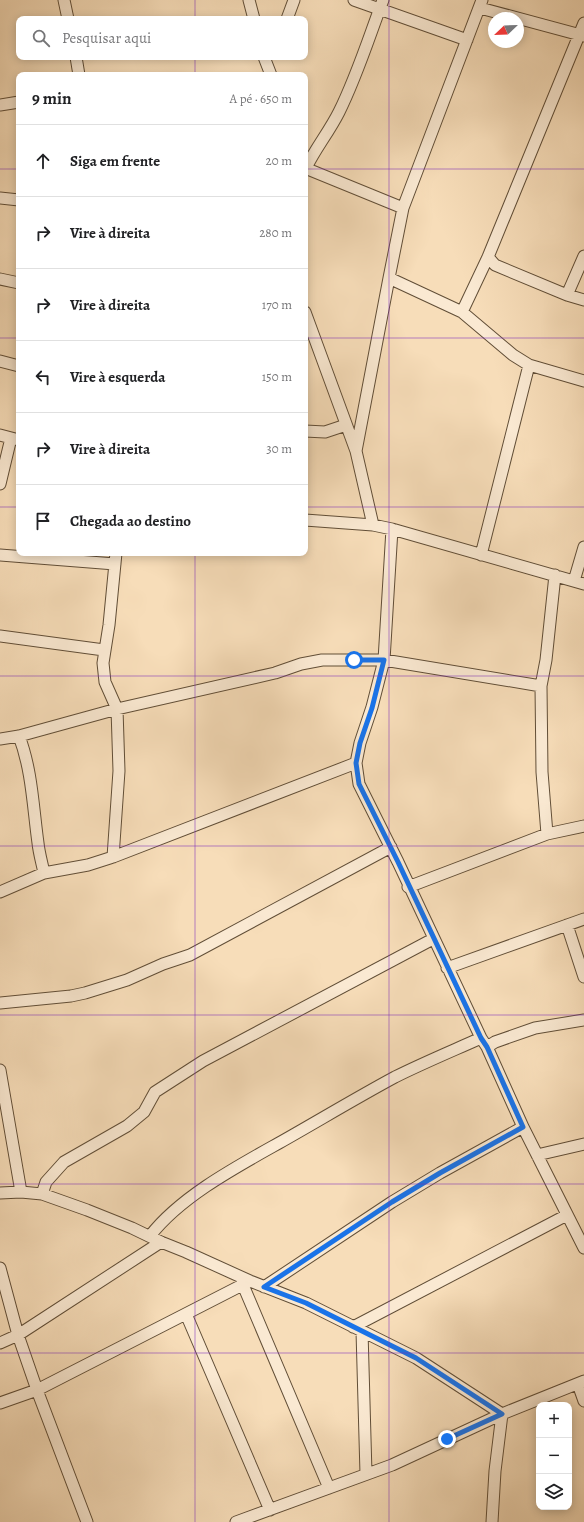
<!DOCTYPE html>
<html lang="pt">
<head>
<meta charset="utf-8">
<style>
	body { margin:0; font-family:Alegreya,serif; background:#f6f6f6; color:#202124 }
	.controls { position:absolute; right:12px; bottom:12px; display:grid; overflow:hidden; border-radius:8px; box-shadow:0 2px 10px #0003 }
	.controls button { width:36px; height:36px; display:grid; place-items:center; padding:0; border:0; border-bottom:1px solid #e0e0e0; background:#fff; color:#202124; font:20px sans-serif }
	.compass { position:absolute; left:488px; top:12px; width:36px; height:36px; border-radius:50%; background:#fff; box-shadow:0 2px 10px #0003; rotate:247deg }
	.stop { position:absolute; width:12px; height:12px; margin:-9px; border:3px solid #1a73e8; border-radius:50%; background:#fff }
	.stop.end { background:#1a73e8; border-color:#fff; box-shadow:0 1px 4px #0008 }
	.list { margin:0; padding:0; list-style:none }
	h2 { display:flex; justify-content:space-between; align-items:center; height:52px; margin:0; padding:0 16px; font-size:17px }
	h2 small { font-size:13px; font-weight:400; color:#757577 }
	.list li { display:grid; grid-template-columns:26px 1fr auto; gap:12px; align-items:center; box-sizing:border-box; height:72px; padding:0 16px; border-top:1px solid #e0e0e0 }
	.list b { display:block; font-size:15px; white-space:nowrap }
	.list em { font-size:13px; font-style:normal; color:#757577 }
	.icon { flex:none; width:22px; height:22px; fill:none; stroke:currentColor; stroke-width:2; stroke-linecap:round; stroke-linejoin:round }
	.map { position:relative; flex:none; width:584px; height:1522px; overflow:hidden }
	.search { position:absolute; background:#fff; box-shadow:0 2px 10px #0003; left:16px; top:16px; width:292px; height:44px; display:flex; align-items:center; gap:10px; box-sizing:border-box; padding:0 14px; border-radius:8px; color:#757577; font-size:15px }
	.panel { position:absolute; background:#fff; box-shadow:0 2px 10px #0003; left:16px; top:72px; width:292px; height:484px; border-radius:8px }
	.map>svg:first-child { display:block }
</style>
</head>
<body>
<div class="map">
<svg width="584" height="1522" viewBox="0 0 584 1522">
	<rect width="100%" height="100%" fill="#f7ddb9"/>
	<filter id="stains"><feTurbulence type="fractalNoise" baseFrequency=".005" numOctaves="4"/><feColorMatrix values="0 0 0 0 .2 0 0 0 0 .09 0 0 0 0 .02 0 0 0 .5 -.17"/></filter>
	<radialGradient id="worn" r=".72"><stop offset=".6" stop-color="#630" stop-opacity="0"/><stop offset="1" stop-color="#630" stop-opacity=".3"/></radialGradient>
	<g fill="none" stroke-linecap="round" stroke-linejoin="round">
		<defs>
			<path id="minor" d="M64,0L68,19
				M249,0L254,19
				M354,0L467,40
				M480,8L584,36
				M287,19L294,0
				M584,23L488,257L462,312L513,355L529,365L584,381
				M76,57L79,75
				M264,57L271,75
				M0,105L19,102
				M305,168L403,208
				M306,168C315,149 329,132 339,112C357,76 369,37 383,0
				M0,198L19,200
				M488,257L495,265L567,295L584,300
				M389,278L462,312
				M0,279L19,283
				M567,295L584,256
				M305,312L356,451L373,525
				M0,361L19,366
				M305,431L325,432L346,425
				M0,435L19,440
				M356,451L389,278L403,208L482,0
				M0,484L11,438
				M305,520L373,525L392,529L584,584
				M392,529L384,660L372,707L360,743L356,763L359,784L398,862L481,1038L487,1047L523,1127L584,1248
				M0,555L115,564
				M481,555L529,365
				M574,581L584,547
				M0,636L104,650
				M19,736C32,770 33,807 38,843C39,853 42,863 44,873
				M0,739L19,736L117,709L275,673L301,664L322,660H384L541,686
				M547,834L542,772L541,686L546,660L555,575
				M113,857L119,771L117,709L105,682L103,663L109,625L116,553
				M408,887L547,834L584,826
				M0,892L44,873L88,865L113,857L356,763
				M567,925L584,977
				M447,968L584,919
				M0,1003L71,996L85,993L127,980L163,964L190,955L391,847
				M487,1047L495,1042L535,1028L584,1020
				M0,1070L21,1192
				M537,1155L584,1144
				M0,1193L21,1192L42,1194L87,1210L132,1228L161,1242L186,1252L250,1281L306,1303L416,1358L502,1414L495,1471L492,1522
				M42,1194L46,1182L64,1162L127,1126L144,1112L155,1092L203,1061L433,939
				M150,1236C180,1197 236,1167 279,1143C318,1121 356,1098 395,1077C423,1063 452,1051 481,1038
				M0,1268L18,1335L37,1390L87,1522
				M243,1285L329,1488
				M264,1287L392,1202L440,1173L523,1127
				M186,1314L270,1510
				M353,1327L567,1215
				M362,1331L366,1474
				M0,1343L18,1335L161,1242
				M578,1384L584,1401
				M0,1403L37,1390L250,1281
				M236,1522L392,1465L502,1414L584,1381"/>
		</defs>
		<use href="#minor" stroke="#614e37" stroke-width="13"/>
		<use href="#minor" stroke="#fae9d2" stroke-width="11"/>
	</g>
	<g fill="none" stroke-linecap="round" stroke-linejoin="round">
		<path stroke="#1a73e8" stroke-width="5" d="M354,660H384L372,708L360,743L356,763L359,784L398,862L481,1038L487,1047L523,1127L440,1173L392,1202L264,1287L306,1303L416,1358L502,1414L447,1439"/>
	</g>
	<path fill="none" stroke="#7b2cbf" stroke-width="1" stroke-opacity="0.55" d="M195,0V19M389,0V1522M195,57V75M0,169H19M305,169H584M0,338H19M305,338H584M0,507H19M305,507H584M195,553V1522M0,676H584M0,846H584M0,1015H584M0,1184H584M0,1353H584"/>
	<rect width="100%" height="100%" filter="url(#stains)"/>
	<rect width="100%" height="100%" fill="url(#worn)"/>
</svg>
<div class="controls">
<button>+</button>
<button>−</button>
<button><svg class="icon" aria-label="layers" viewBox="0 0 24 24"><path d="M12 4l9 5-9 5-9-5zM3 14l9 5 9-5"/></svg></button>
</div>
<svg class="compass" viewBox="-18 -18 36 36"><path d="M0-13l5 13h-10z" fill="#e53935"/><path d="M0 13l5-13h-10z" fill="#757577"/></svg>
<div class="stop" style="left:354px;top:660px"></div>
<div class="stop end" style="left:447px;top:1439px"></div>
<div class="search"><svg class="icon" aria-label="search" viewBox="0 0 24 24"><circle cx="10" cy="10" r="6"/><path d="M15 15l6 6"/></svg>Pesquisar aqui</div>
<section class="panel">
<h2>9 min<small>A pé · 650 m</small></h2>
<ul class="list">
<li><svg class="icon" aria-label="ahead" viewBox="0 0 24 24"><path d="M12 20V5M6 11l6-6 6 6"/></svg><div><b>Siga em frente</b></div><em>20 m</em></li>
<li><svg class="icon" aria-label="right" viewBox="0 0 24 24"><path d="M7 20v-9h11M14 6l5 5-5 5"/></svg><div><b>Vire à direita</b></div><em>280 m</em></li>
<li><svg class="icon" aria-label="right" viewBox="0 0 24 24"><path d="M7 20v-9h11M14 6l5 5-5 5"/></svg><div><b>Vire à direita</b></div><em>170 m</em></li>
<li><svg class="icon" aria-label="left" viewBox="0 0 24 24"><path d="M17 20v-9H6M10 6l-5 5 5 5"/></svg><div><b>Vire à esquerda</b></div><em>150 m</em></li>
<li><svg class="icon" aria-label="right" viewBox="0 0 24 24"><path d="M7 20v-9h11M14 6l5 5-5 5"/></svg><div><b>Vire à direita</b></div><em>30 m</em></li>
<li><svg class="icon" aria-label="arrive" viewBox="0 0 24 24"><path d="M6 21V4h12l-3 4 3 4H6"/></svg><div><b>Chegada ao destino</b></div></li>
</ul>
</section>
</div>
</body>
</html>
